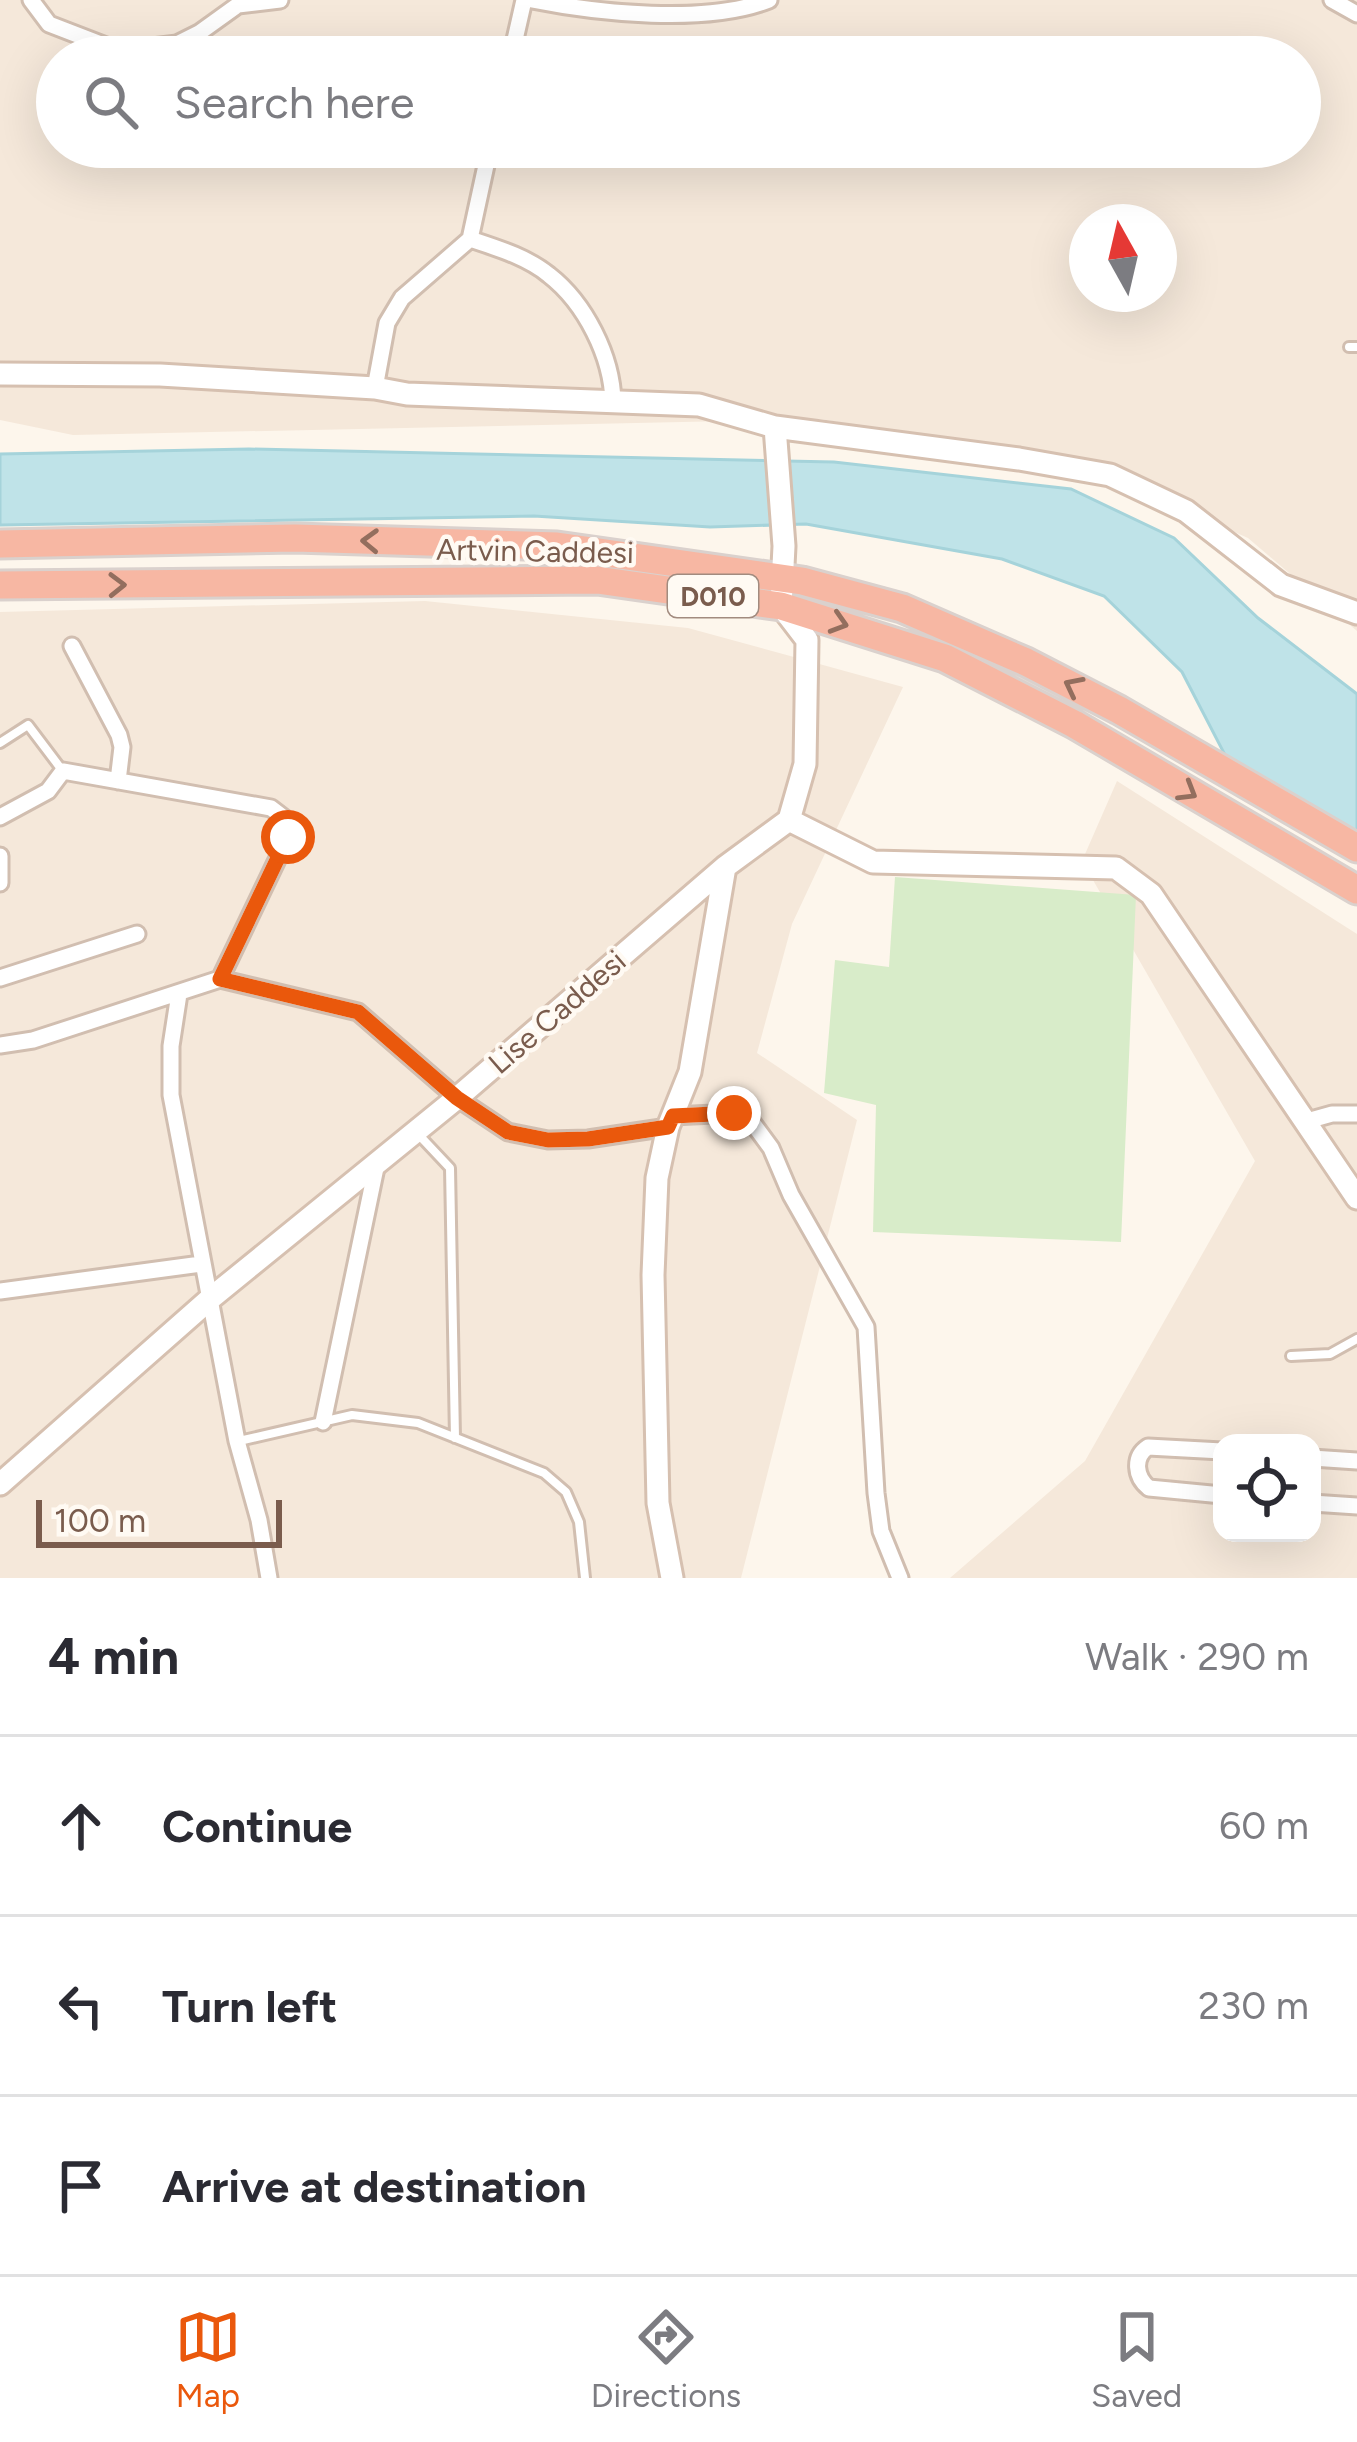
<!DOCTYPE html>
<html lang="en">
<head>
<meta charset="utf-8">
<style>
	body { margin:0; font-family:Figtree,sans-serif; background:#f7f7f7; color:#2b2b33 }
	.controls { position:absolute; right:36px; bottom:36px; display:grid; overflow:hidden; border-radius:24px; box-shadow:0 12px 48px #0002 }
	.controls button { width:108px; height:108px; display:grid; place-items:center; padding:0; border:0; border-bottom:3px solid #e1e1e2; background:#fff; color:#2b2b33; font:60px sans-serif }
	.compass { position:absolute; left:1069px; top:204px; width:108px; height:108px; border-radius:50%; background:#fff; box-shadow:0 12px 48px #0002; rotate:352deg }
	.scale { position:absolute; left:36px; bottom:30px; width:246px; box-sizing:border-box; padding-left:12px; border:6px solid #7a5c4d; border-top:0; font-size:33px; line-height:42px; white-space:nowrap; color:#7a5c4d; -webkit-text-stroke:9px #fffaf3; paint-order:stroke }
	.stop { position:absolute; width:36px; height:36px; margin:-27px; border:9px solid #ea580c; border-radius:50%; background:#fff }
	.stop.end { background:#ea580c; border-color:#fff; box-shadow:0 3px 12px #0008 }
	.list { margin:0; padding:0; list-style:none }
	h2 { display:flex; justify-content:space-between; align-items:center; height:156px; margin:0; padding:0 48px; font-size:51px }
	h2 small { font-size:39px; font-weight:400; color:#7c7c81 }
	.list li { display:grid; grid-template-columns:78px 1fr auto; gap:36px; align-items:center; box-sizing:border-box; height:180px; padding:0 48px; border-top:3px solid #e1e1e2 }
	.list b { display:block; font-size:45px; white-space:nowrap }
	.list em { font-size:39px; font-style:normal; color:#7c7c81 }
	.icon { flex:none; width:66px; height:66px; fill:none; stroke:currentColor; stroke-width:2; stroke-linecap:round; stroke-linejoin:round }
	.map { position:relative; flex:none; width:1357px; height:1578px; overflow:hidden }
	.search { position:absolute; background:#fff; box-shadow:0 12px 48px #0002; left:36px; right:36px; top:36px; height:132px; display:flex; align-items:center; gap:30px; box-sizing:border-box; padding:0 42px; border-radius:66px; color:#7c7c81; font-size:45px }
	.sheet { height:696px; background:#fff }
	nav { display:flex; justify-content:space-around; align-items:center; box-sizing:border-box; height:168px; border-top:3px solid #e1e1e2; background:#fff; font-size:33px; color:#7c7c81 }
	nav a { display:grid; justify-items:center; gap:6px }
	nav .on { color:#ea580c }
	.map>svg:first-child { display:block }
</style>
</head>
<body>
<div class="map">
<svg width="1357" height="1578" viewBox="0 0 1357 1578">
	<rect width="100%" height="100%" fill="#fdf6ec"/>
	<path fill="#f5e8da" fill-rule="evenodd" d="M0,0H1357V631L1248,538L1086,466L821,419L73,435L0,420ZM57,57H1300V147H57ZM1087,222H1159V294H1087Z
		M425,601L688,628L903,687L792,924L757,1053L857,1120L741,1578H0V612Z
		M1117,781L1357,934V1578H950L1085,1461L1255,1161L1082,861ZM1222,1443H1312V1533H1222Z"/>
	<path fill="#d8ecc9" d="M895,877L1136,895L1121,1242L873,1232L876,1105L824,1093L835,960L889,967Z"/>
	<path fill="#bfe3e8" stroke="#a5d3da" stroke-width="3" d="M249,449L834,462L1071,489L1174,538L1258,618L1357,694V836L1226,757L1182,672L1104,596L1002,559L806,524L710,527L534,516L0,525V454Z"/>
	<g fill="none" stroke-linecap="round" stroke-linejoin="round">
		<defs>
			<path id="lane" d="M1349,347H1357
				M0,743L28,725L62,770
				M418,1134L450,1168L455,1438
				M1291,1356L1330,1354L1357,1339
				M239,1441L352,1415L418,1423L544,1473L566,1492L579,1522L585,1578"/>
			<path id="street" d="M31,0L49,24L119,51L177,44L199,33L238,5L280,0
				M532,0C597,13 706,25 769,0
				M1332,0L1357,14
				M511,57L524,0
				M470,239C497,248 527,257 549,275C585,303 612,356 613,402
				M375,388L387,323L402,298L470,239L490,147
				M72,646L119,735L122,747L118,781
				M0,817L48,791L63,771L271,808L284,818L288,837L220,979
				M0,856V883
				M0,978L137,934
				M179,994L171,1046V1095L237,1441L259,1520L269,1578
				M0,1045L33,1040L220,979L358,1012L457,1098L508,1132L548,1140L588,1139L668,1127
				M673,1116L734,1113L749,1118L771,1148L791,1195L866,1327L876,1493L881,1531L900,1578
				M1307,1121L1332,1114H1357
				M0,1291L201,1264
				M323,1422L377,1163
				M1222,1451L1148,1447C1133,1457 1135,1477 1149,1488L1222,1495
				M1312,1458L1357,1461
				M1312,1503L1357,1506"/>
			<path id="secondary" d="M0,374L160,375L375,388L407,394L699,405L775,427L784,546L781,606L807,640L805,764L789,820L725,867L457,1098L211,1298L0,1484
				M775,427L1019,459L1110,475L1186,511L1281,585L1357,613
				M789,820L873,862L1116,868L1151,894L1357,1198
				M672,1578L658,1503L653,1275L657,1178L668,1127L690,1072L725,867"/>
			<path id="highway" d="M0,544L295,538L557,546L802,581L902,608L1026,662L1119,710L1357,848
				M0,585L597,580L781,606L945,658L1074,724L1357,890"/>
		</defs>
		<use href="#lane" stroke="#d1beb0" stroke-width="14"/>
		<use href="#street" stroke="#d1beb0" stroke-width="21"/>
		<use href="#secondary" stroke="#d6c0b0" stroke-width="27"/>
		<use href="#highway" stroke="#dad1cd" stroke-width="33"/>
		<use href="#lane" stroke="#fff" stroke-width="8"/>
		<use href="#street" stroke="#fff" stroke-width="15"/>
		<use href="#secondary" stroke="#fff" stroke-width="21"/>
		<use href="#highway" stroke="#f7b7a3" stroke-width="27"/>
	</g>
	<defs><path id="oneway-chevron" d="M-2-3.5L2.5 0L-2 3.5" fill="none" stroke-width="1.6" stroke-linecap="round" stroke-linejoin="round" transform="scale(3)"/></defs>
	<g stroke="#936e5e">
		<use href="#oneway-chevron" transform="translate(370 541) rotate(-178)"/>
		<use href="#oneway-chevron" transform="translate(117 585) rotate(-1)"/>
		<use href="#oneway-chevron" transform="translate(839 623) rotate(17)"/>
		<use href="#oneway-chevron" transform="translate(1073 686) rotate(-153)"/>
		<use href="#oneway-chevron" transform="translate(1188 792) rotate(31)"/>
	</g>
	<g fill="none" stroke-linecap="round" stroke-linejoin="round">
		<path stroke="#ea580c" stroke-width="15" d="M288,837L220,979L358,1012L457,1098L508,1132L548,1140L588,1139L668,1127L673,1116L734,1113"/>
	</g>
	<g text-anchor="middle" dominant-baseline="central" stroke-width="9" stroke-linejoin="round" paint-order="stroke">
		<rect fill="#fffaf3" stroke="#a28b7f" stroke-width="3" x="668" y="575" width="90" height="42" rx="9"/>
		<g font-size="27" font-weight="bold" fill="#7a5c4d">
			<text x="713" y="596">D010</text>
		</g>
		<g font-size="30" fill="#7a5c4d" stroke="#fffaf3">
			<text transform="translate(535 551) rotate(1)">Artvin Caddesi</text>
			<text transform="translate(557 1012) rotate(-41)">Lise Caddesi</text>
		</g>
	</g>
</svg>
<div class="controls">
<button><svg class="icon" aria-label="locate" viewBox="0 0 24 24"><circle cx="12" cy="12" r="6"/><path d="M12 2v4M12 18v4M2 12h4M18 12h4"/></svg></button>
</div>
<svg class="compass" viewBox="-18 -18 36 36"><path d="M0-13l5 13h-10z" fill="#e53935"/><path d="M0 13l5-13h-10z" fill="#7c7c81"/></svg>
<div class="scale">100 m</div>
<div class="stop" style="left:288px;top:837px"></div>
<div class="stop end" style="left:734px;top:1113px"></div>
<div class="search"><svg class="icon" aria-label="search" viewBox="0 0 24 24"><circle cx="10" cy="10" r="6"/><path d="M15 15l6 6"/></svg>Search here</div>
</div>
<section class="sheet">
<h2>4 min<small>Walk · 290 m</small></h2>
<ul class="list">
<li><svg class="icon" aria-label="ahead" viewBox="0 0 24 24"><path d="M12 20V5M6 11l6-6 6 6"/></svg><div><b>Continue</b></div><em>60 m</em></li>
<li><svg class="icon" aria-label="left" viewBox="0 0 24 24"><path d="M17 20v-9H6M10 6l-5 5 5 5"/></svg><div><b>Turn left</b></div><em>230 m</em></li>
<li><svg class="icon" aria-label="arrive" viewBox="0 0 24 24"><path d="M6 21V4h12l-3 4 3 4H6"/></svg><div><b>Arrive at destination</b></div></li>
</ul>
</section>
<nav>
<a class="on"><svg class="icon" aria-label="map" viewBox="0 0 24 24"><path d="M3 6l6-2 6 2 6-2v14l-6 2-6-2-6 2zM9 4v14M15 6v14"/></svg>Map</a>
<a><svg class="icon" aria-label="directions" viewBox="0 0 24 24"><path d="M12 3l9 9-9 9-9-9zM9 14v-3h6M13 9l2 2-2 2"/></svg>Directions</a>
<a><svg class="icon" aria-label="saved" viewBox="0 0 24 24"><path d="M7 4h10v16l-5-4-5 4z"/></svg>Saved</a>
</nav>
</body>
</html>
